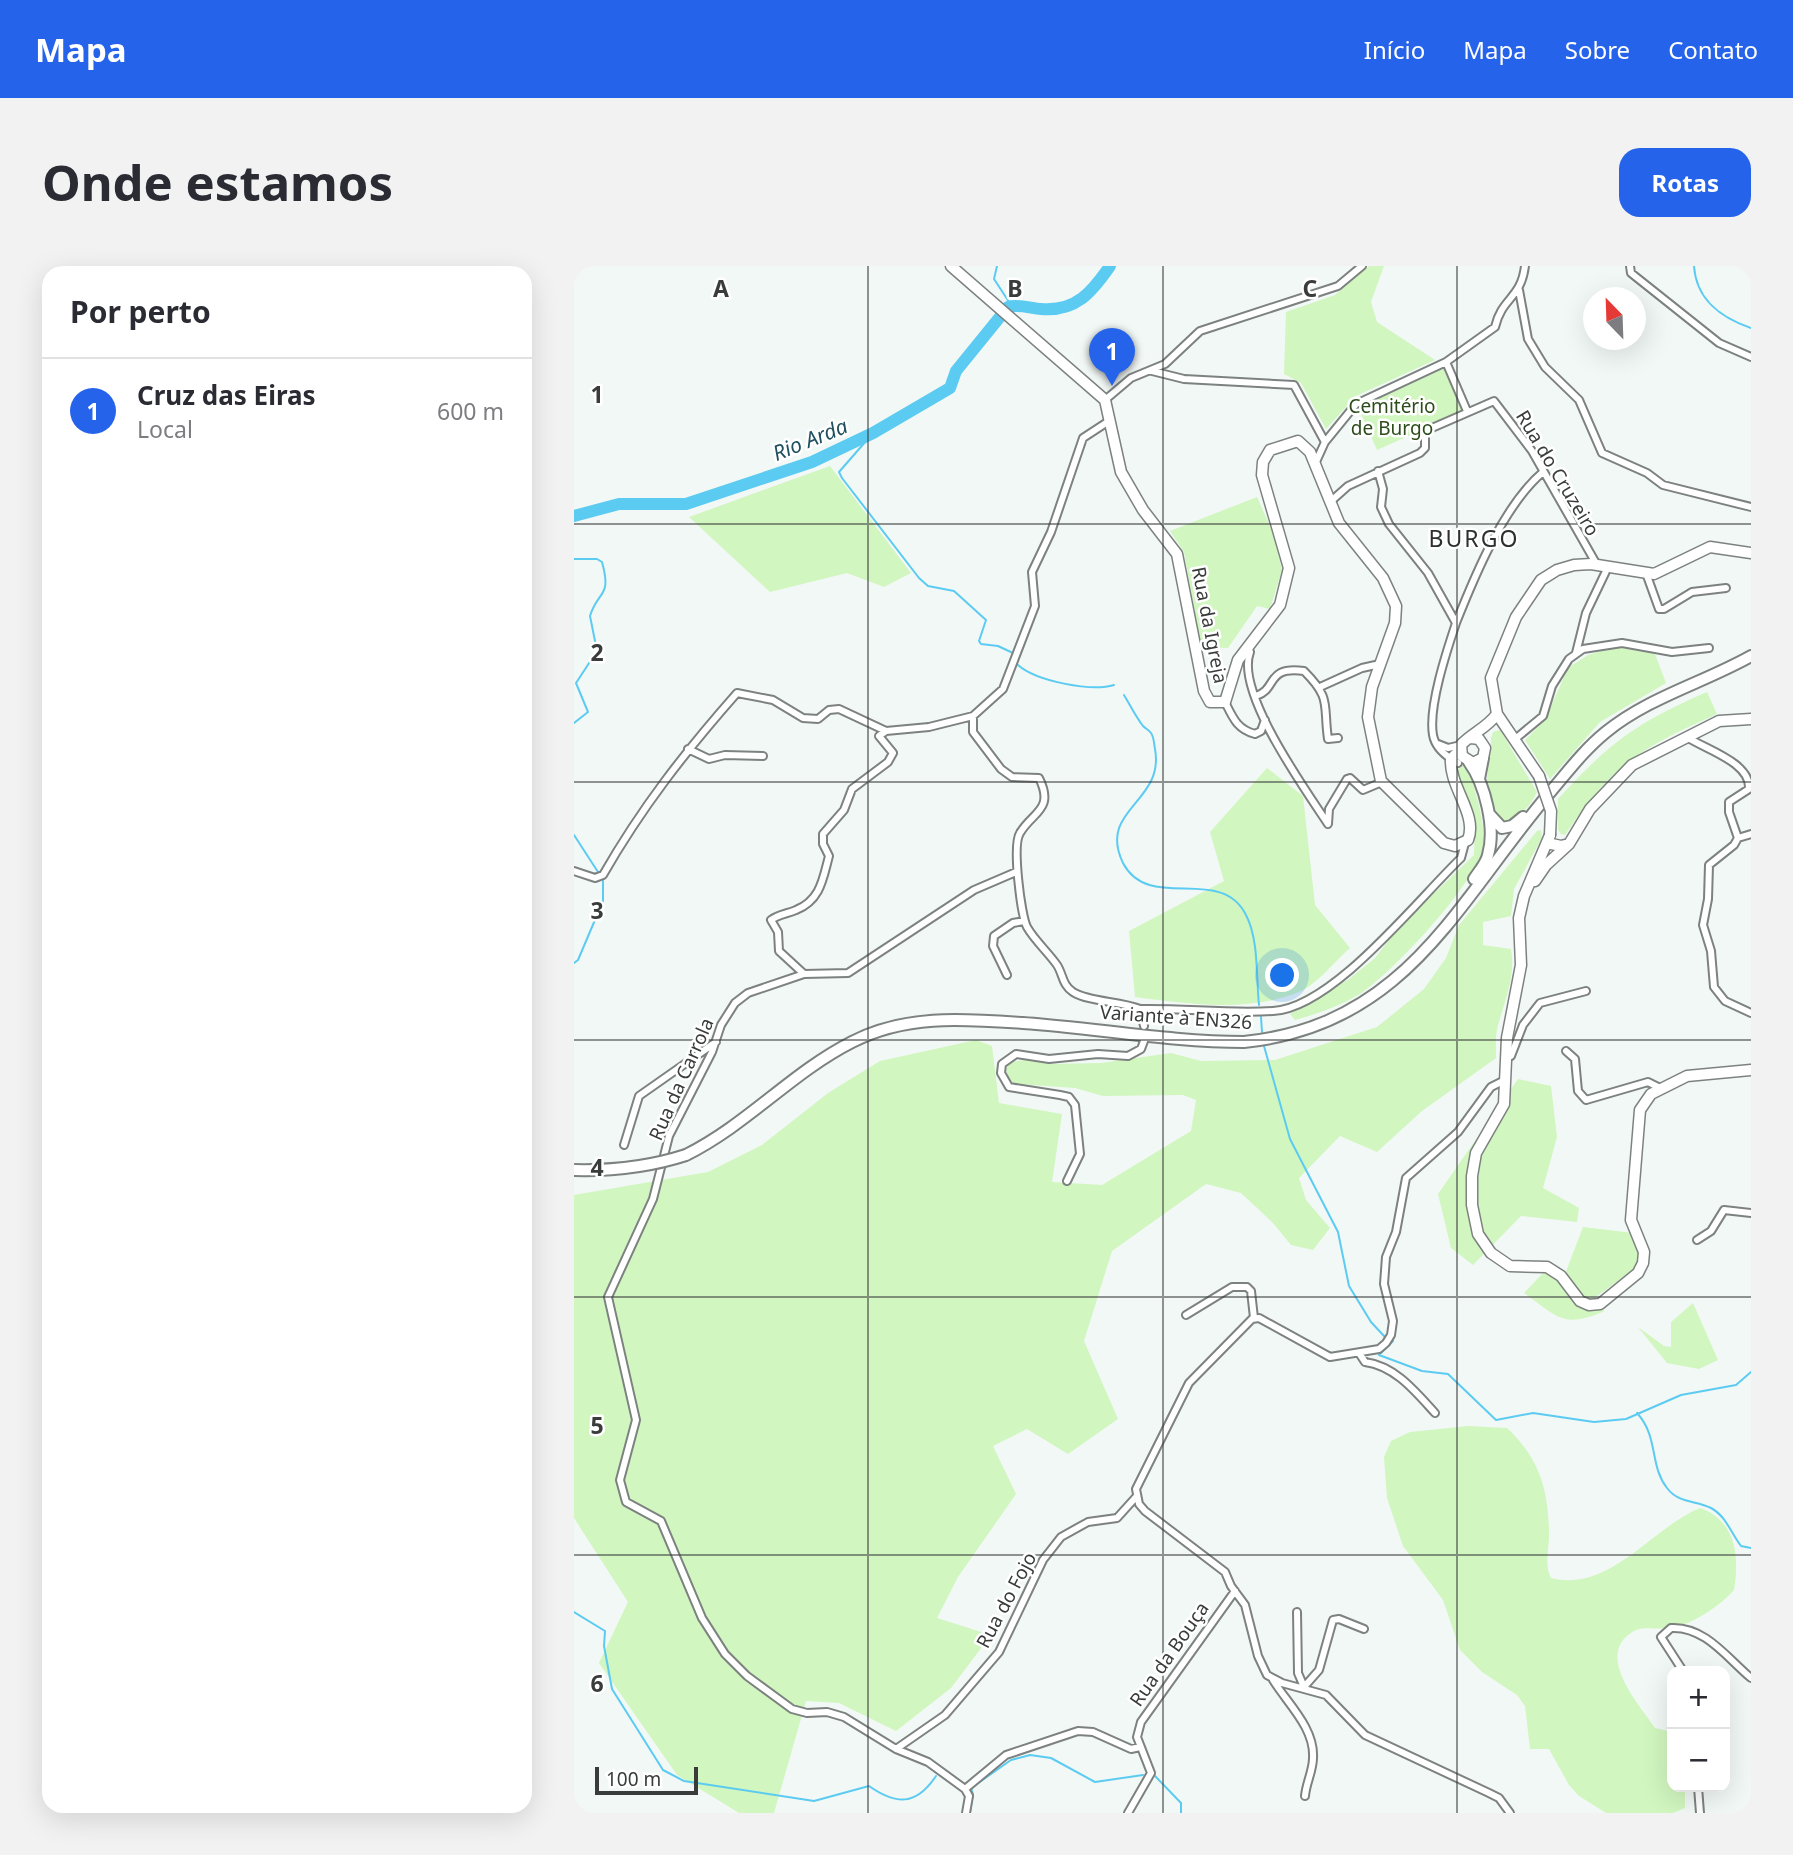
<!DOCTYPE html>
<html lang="pt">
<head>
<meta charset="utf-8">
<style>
	body { margin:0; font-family:"Noto Sans",sans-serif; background:#f2f2f3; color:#2b2b33 }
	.controls { position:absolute; right:21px; bottom:21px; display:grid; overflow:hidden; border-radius:14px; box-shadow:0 7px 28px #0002 }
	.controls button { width:63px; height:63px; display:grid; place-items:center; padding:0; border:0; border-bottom:2px solid #e1e1e2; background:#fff; color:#2b2b33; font:35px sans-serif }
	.compass { position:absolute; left:1009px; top:21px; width:63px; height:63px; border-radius:50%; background:#fff; box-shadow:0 7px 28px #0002; rotate:337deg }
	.scale { position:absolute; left:21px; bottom:18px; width:103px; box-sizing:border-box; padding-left:7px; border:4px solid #3a3c3c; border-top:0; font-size:19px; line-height:24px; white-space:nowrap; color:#3a3c3c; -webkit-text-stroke:5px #fff; paint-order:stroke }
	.you { position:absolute; left:709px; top:710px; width:24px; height:24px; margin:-18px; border:5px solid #fff; border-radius:50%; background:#1a73e8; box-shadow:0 0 0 10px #1a73e833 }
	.badge { display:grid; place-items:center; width:46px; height:46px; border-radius:50%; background:#2563eb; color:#fff; font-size:23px; font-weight:700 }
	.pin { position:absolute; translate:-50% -58px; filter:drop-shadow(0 2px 4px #0008) }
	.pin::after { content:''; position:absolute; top:37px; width:24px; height:21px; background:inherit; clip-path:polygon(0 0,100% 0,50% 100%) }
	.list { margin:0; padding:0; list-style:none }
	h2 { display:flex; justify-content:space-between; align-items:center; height:91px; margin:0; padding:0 28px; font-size:30px }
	h2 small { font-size:23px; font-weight:400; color:#7c7c81 }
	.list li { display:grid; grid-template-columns:46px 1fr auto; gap:21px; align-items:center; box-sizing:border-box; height:105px; padding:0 28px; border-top:2px solid #e1e1e2 }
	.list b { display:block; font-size:26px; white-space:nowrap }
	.list p { margin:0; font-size:23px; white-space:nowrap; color:#7c7c81 }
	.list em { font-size:23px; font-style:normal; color:#7c7c81 }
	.map { position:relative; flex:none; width:1177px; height:1547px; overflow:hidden; border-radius:21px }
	header { display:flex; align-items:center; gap:42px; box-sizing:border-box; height:98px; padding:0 35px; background:#2563eb; color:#fff }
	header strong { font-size:33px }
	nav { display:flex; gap:38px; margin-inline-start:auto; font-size:24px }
	.intro { display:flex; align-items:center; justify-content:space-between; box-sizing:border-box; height:168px; padding:0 42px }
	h1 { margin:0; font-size:49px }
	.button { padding:18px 32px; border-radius:21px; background:#2563eb; color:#fff; font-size:24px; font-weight:700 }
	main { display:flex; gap:42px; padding:0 42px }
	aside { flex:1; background:#fff; border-radius:21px; box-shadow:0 7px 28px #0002 }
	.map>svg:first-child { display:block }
</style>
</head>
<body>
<header>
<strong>Mapa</strong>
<nav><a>Início</a><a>Mapa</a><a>Sobre</a><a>Contato</a></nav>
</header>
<div class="intro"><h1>Onde estamos</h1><a class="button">Rotas</a></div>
<main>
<aside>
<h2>Por perto<small></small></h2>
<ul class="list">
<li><span class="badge">1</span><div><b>Cruz das Eiras</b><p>Local</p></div><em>600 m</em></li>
</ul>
</aside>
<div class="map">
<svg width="1177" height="1547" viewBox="0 0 1177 1547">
	<rect width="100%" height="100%" fill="#f2f8f6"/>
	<path fill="#d1f6bf" d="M795,0H810L797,36L803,56L861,94L782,130L752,163L727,117L710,108L712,46L761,29Z
		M870,102L890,145L803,184L784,141Z
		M256,200L337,307L310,321L273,307L196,326L115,251Z
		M683,231L700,269L708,304L696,343L683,340L654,382L627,381L610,286L596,265Z
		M1042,381L1081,388L1092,417L1026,456L976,513L951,474L971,454L994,402L1014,389Z
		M1133,426L1143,448C1065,483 1040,497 991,569L987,568L984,564V533C1036,476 1062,457 1133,426Z
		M926,464L963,526C957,540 945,551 931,559C901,528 917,507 917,472L919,466Z
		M889,499L894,501C901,526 912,555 909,580C905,615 816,709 786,728C766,740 743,748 721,754L716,748L775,713L801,692L825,661L900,589L901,559L883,510L884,503Z
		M693,502L729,530L741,639L776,682C761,695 744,717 727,725C677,747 613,738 561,731L555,665L650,615L636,566Z
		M967,564L968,572L940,623L937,650L909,656V679L937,683C942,708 931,735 924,759C921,769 922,782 922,792L848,845L803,886L766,870L725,912L732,934L756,962L739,984L717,979L699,957L667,927L632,918L538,985L510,1075L544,1153L494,1188L453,1163L419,1180L442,1228L384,1311L363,1352L417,1369L377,1422L322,1465L265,1437L232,1435L200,1547H165L103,1509L25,1397L54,1336L0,1252V929L134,906L188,879L254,827L306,795L402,774L418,780L425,837L488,848L478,916L528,919L617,865L622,834L609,829L529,830L501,822L441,818L434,813L432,803L436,796L451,794L476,798L527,797L597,787L627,795L701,794L803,761L850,723L872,692L885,659L963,565Z
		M944,813L977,820L983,871L969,922L1005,942L1003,956L947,950L899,999L877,982L864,928Z
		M1009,961L1059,967L1067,991L1063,1001L1019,1033L1008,1032L991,1008Z
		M969,1007L985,1013L1002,1036L1031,1045C989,1063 984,1051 950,1027Z
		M1119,1037L1144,1094L1125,1103L1093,1097L1064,1061L1090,1080L1097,1081V1056Z
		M894,1160L933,1162C966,1193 975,1225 975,1270C975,1284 970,1299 977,1312C1036,1327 1077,1262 1126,1242C1161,1254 1166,1289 1160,1324C1146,1340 1119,1358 1097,1362C1086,1364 1069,1360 1060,1365C1019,1388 1065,1438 1081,1462L1098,1466V1521H1111V1542L1099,1547H1032L1005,1530L995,1519L975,1483H956L951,1440L943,1429L908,1406L886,1384L869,1334L829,1280L813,1232L810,1191L817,1175L836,1166Z"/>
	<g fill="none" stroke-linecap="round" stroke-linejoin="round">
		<path stroke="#5ccbf2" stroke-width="2" d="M423,0L420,13L437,39
			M1120,0C1122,33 1147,52 1177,62
			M299,167L265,206L268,212L345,312L354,320L380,325L412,354L405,375L407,378L424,380L439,387
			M0,293H23L28,296C38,332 24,324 16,350L23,385L2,417L14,446L0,457
			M444,399C462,415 517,426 540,419
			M550,429C556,439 562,451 569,460C572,463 575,464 577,467C580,471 580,478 581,483C591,537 523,543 549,597C575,647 647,598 672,649C685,674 682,711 685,739
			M0,569L24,606
			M0,697L4,694L29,635V615
			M687,751L688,766
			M690,780L716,873L764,966L775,1020L797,1056L810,1070
			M819,1075L805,1089L848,1105L874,1108L922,1154L959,1147L1020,1156L1052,1153L1107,1129L1162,1119L1177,1106
			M1063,1147C1085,1171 1075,1199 1093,1222C1105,1238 1122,1234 1137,1242C1152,1250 1157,1267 1167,1280L1177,1282
			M0,1346L31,1365L30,1380L38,1423L89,1504L110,1515L240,1535L295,1520C322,1539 342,1540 362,1510
			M581,1510L607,1537V1547
			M396,1547L399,1528L397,1522L437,1494L456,1489L477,1492L521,1516L569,1509"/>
		<path stroke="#5ccbf2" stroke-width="12" d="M0,250L45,238H112L238,196L299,167L376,122L382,105L434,41C444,38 456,42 467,43C502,46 518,26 536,0"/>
		<defs>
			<path id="street" d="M1056,0L1057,7L1145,77L1177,91
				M945,24L954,73L971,101L1005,134L1028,187L1073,207L1089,219L1177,241
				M872,96L893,145
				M578,105L610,113L720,119L751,176L741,198
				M531,134L557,112L591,98L626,65L764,20L788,0
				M751,176L782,138L872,96L921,61C928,31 947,33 951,0
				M804,205L809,223L807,241L815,258L854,307L882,357C873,384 854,441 859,469C861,481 873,491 884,497
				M756,236L774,220L846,187L851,182V165L920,135L958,185L1023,299
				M1072,307L1085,343H1090L1118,326L1152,322
				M882,357C901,309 930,239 969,206
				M674,381L676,386C661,426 731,523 754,558L755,543L773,513L776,512L789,524L808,516
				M1002,387L1012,347L1034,301
				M746,421L788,402L806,398
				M682,430C704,423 691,400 730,405C758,433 749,438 754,473L764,472
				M651,436C659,452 663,463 681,468L687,465L691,454
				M399,450V466L427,503L438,511L465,512C481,544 458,546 446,567C438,579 447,649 453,661C461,675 474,686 483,699C489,708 488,719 499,726C515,736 546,735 566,743L570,760
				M1113,471C1130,483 1177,496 1175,523L1155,536V546L1164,572L1160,579L1135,599L1134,633L1129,659L1137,685L1140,721L1151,735L1177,747
				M940,474L969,450L978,420L995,393L1009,383L1048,377L1098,386L1135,382
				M864,478L874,482L887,479
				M114,483L135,493L151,489L189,490
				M1164,572L1177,568
				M0,605L21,612L29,609C68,541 111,486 163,427L199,434L229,452L244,453L255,444L265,443L312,465L355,461L399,450L429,423L461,340L458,306L477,266L509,172L535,155
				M230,708L205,685L204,666L197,654C205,648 213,648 222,644C247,634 249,612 255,590L249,578V568L270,544L278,523L314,496L319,487L305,470L312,465
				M433,709L419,680L420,670L439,657L450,655
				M566,743C610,742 655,748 699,745C759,742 844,633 887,592L891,577
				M992,785L1001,793L1004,825L1012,834L1074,816L1086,822
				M932,792L937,790L949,759L966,737L1012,725
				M931,814L917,821L884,866L832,912L822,966L812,991L810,1018L819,1055L817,1069L812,1077L805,1083L756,1091L685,1052L678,1053L615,1117L562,1223L565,1238L571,1245L651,1306L657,1320L671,1339L684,1390L693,1409L708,1417L752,1429L791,1469L915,1527L925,1532L936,1547
				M50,879L65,830L142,776
				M493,915L506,888L501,839L495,831L486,829L435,821L427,807L428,798L442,788L475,793L524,788L554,790L567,783L570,775
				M1123,974L1137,965L1150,944L1177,947
				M612,1049L658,1021H673L677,1025L680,1052
				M785,1087L791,1096C821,1100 841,1125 861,1147
				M723,1346L724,1407L730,1421L745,1404L759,1354L765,1353L790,1363
				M1109,1405L1087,1371L1097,1362C1131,1360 1153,1392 1177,1412
				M699,1414C713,1437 741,1462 739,1492C739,1505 732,1517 731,1530
				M322,1483L371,1449L425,1386L469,1294L487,1271L514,1256L543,1252L562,1231
				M1124,1521L1126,1547
				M391,1523L432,1489L504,1465L519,1466L557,1483L566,1481
				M392,1547L395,1530L391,1523L354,1496L322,1483L270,1451L253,1446L233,1447L218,1443L173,1410L151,1388L128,1352L87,1255L52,1236L46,1214L62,1154L34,1031L79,933L95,870L138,786L147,759L161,737L174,727L230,708L274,707L400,624L442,606
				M554,1547L577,1507L563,1471L567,1456L661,1325"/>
			<path id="secondary" d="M377,0L531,134L547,206L569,244L603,288L630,425L636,436H651L664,394L706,339L715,302L688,209L689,196L696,184L724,175L736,186L765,257L809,312L822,340L821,357L798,421L794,451L807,515L870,577L881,580L894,574C904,548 875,521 877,493L886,484
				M897,472L905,473L911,482L909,492L899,497L888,490L887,479C898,467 913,462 923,448
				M965,510L923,448L917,412L942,351L967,314L983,304L1000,299L1017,298L1080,308L1136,281L1177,287
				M976,569L950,630L945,652L947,699L933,772L930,838L902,887L898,910V939L904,968L917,987L936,1000L973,1001L987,1010L1006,1035L1015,1039L1026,1038L1064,1007L1069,997L1070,986L1057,954L1066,844L1077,828L1113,810L1177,804
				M973,577L987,580L995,578L1016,543L1058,499L1145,455L1177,453
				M961,615L972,599L995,578"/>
			<path id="primary" d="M895,496C911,518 922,562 914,589C912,598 905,605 900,613
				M905,513L909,492
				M916,549L928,562L938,560L949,551
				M112,889C174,858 217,807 278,776C332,748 390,753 449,757C522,762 597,776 670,776C834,759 883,635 978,524C995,504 1011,483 1032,466C1075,431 1129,417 1177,390"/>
		</defs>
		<use href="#street" stroke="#7d8281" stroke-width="10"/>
		<use href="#secondary" stroke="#7d8281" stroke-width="13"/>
		<use href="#primary" stroke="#7d8281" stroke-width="14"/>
		<use href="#street" stroke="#fff" stroke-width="6"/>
		<use href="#secondary" stroke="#fff" stroke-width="10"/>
		<use href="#primary" stroke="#fff" stroke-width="10"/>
		<defs>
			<path id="secondary-bridge" d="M965,510L977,545L976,569"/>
			<path id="primary-bridge" d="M0,904C39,905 75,901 112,889"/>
		</defs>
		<use href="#secondary-bridge" stroke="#7d8281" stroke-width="13" stroke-linecap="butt"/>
		<use href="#primary-bridge" stroke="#7d8281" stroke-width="14" stroke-linecap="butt"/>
		<use href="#secondary-bridge" stroke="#fff" stroke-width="10"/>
		<use href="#primary-bridge" stroke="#fff" stroke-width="10"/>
	</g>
	<path fill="none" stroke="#3a3c3c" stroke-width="2" stroke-opacity="0.55" d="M294,0V1547M589,0V1547M883,0V1547M0,258H1177M0,516H1177M0,774H1177M0,1031H1177M0,1289H1177"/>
	<g text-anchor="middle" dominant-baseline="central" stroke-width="5" stroke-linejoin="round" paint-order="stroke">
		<g font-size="19" fill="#2c4c1a" stroke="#fff">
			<text x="818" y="140">Cemitério<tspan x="818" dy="22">de Burgo</tspan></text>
		</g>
		<g font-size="19" fill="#3a3c3c" stroke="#fff">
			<text transform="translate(984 207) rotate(59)">Rua do Cruzeiro</text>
			<text transform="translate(636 359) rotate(79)">Rua da Igreja</text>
			<text transform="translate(602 751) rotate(4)">Variante à EN326</text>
			<text transform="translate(107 813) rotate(-66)">Rua da Carrola</text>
			<text transform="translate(432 1334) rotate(-62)">Rua do Fojo</text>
			<text transform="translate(595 1388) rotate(-55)">Rua da Bouça</text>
		</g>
		<g font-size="21" font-style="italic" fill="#205060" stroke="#fff">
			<text transform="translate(236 173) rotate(-22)">Rio Arda</text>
		</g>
		<g font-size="23" letter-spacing="2" fill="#2c302f" stroke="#fff">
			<text x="900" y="272">BURGO</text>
		</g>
	</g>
	<g font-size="23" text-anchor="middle" font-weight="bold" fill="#3a3c3c" stroke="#fff" stroke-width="5" stroke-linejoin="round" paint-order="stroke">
		<text x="147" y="31">A</text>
		<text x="441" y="31">B</text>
		<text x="736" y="31">C</text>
		<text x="23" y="137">1</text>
		<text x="23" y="395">2</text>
		<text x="23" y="653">3</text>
		<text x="23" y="910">4</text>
		<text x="23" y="1168">5</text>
		<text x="23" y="1426">6</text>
	</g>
</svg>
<div class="controls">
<button>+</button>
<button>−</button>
</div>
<svg class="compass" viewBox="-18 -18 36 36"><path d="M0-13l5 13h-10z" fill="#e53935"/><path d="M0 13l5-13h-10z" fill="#7c7c81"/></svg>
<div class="scale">100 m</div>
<div class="you"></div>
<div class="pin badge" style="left:538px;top:120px">1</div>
</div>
</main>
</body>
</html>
